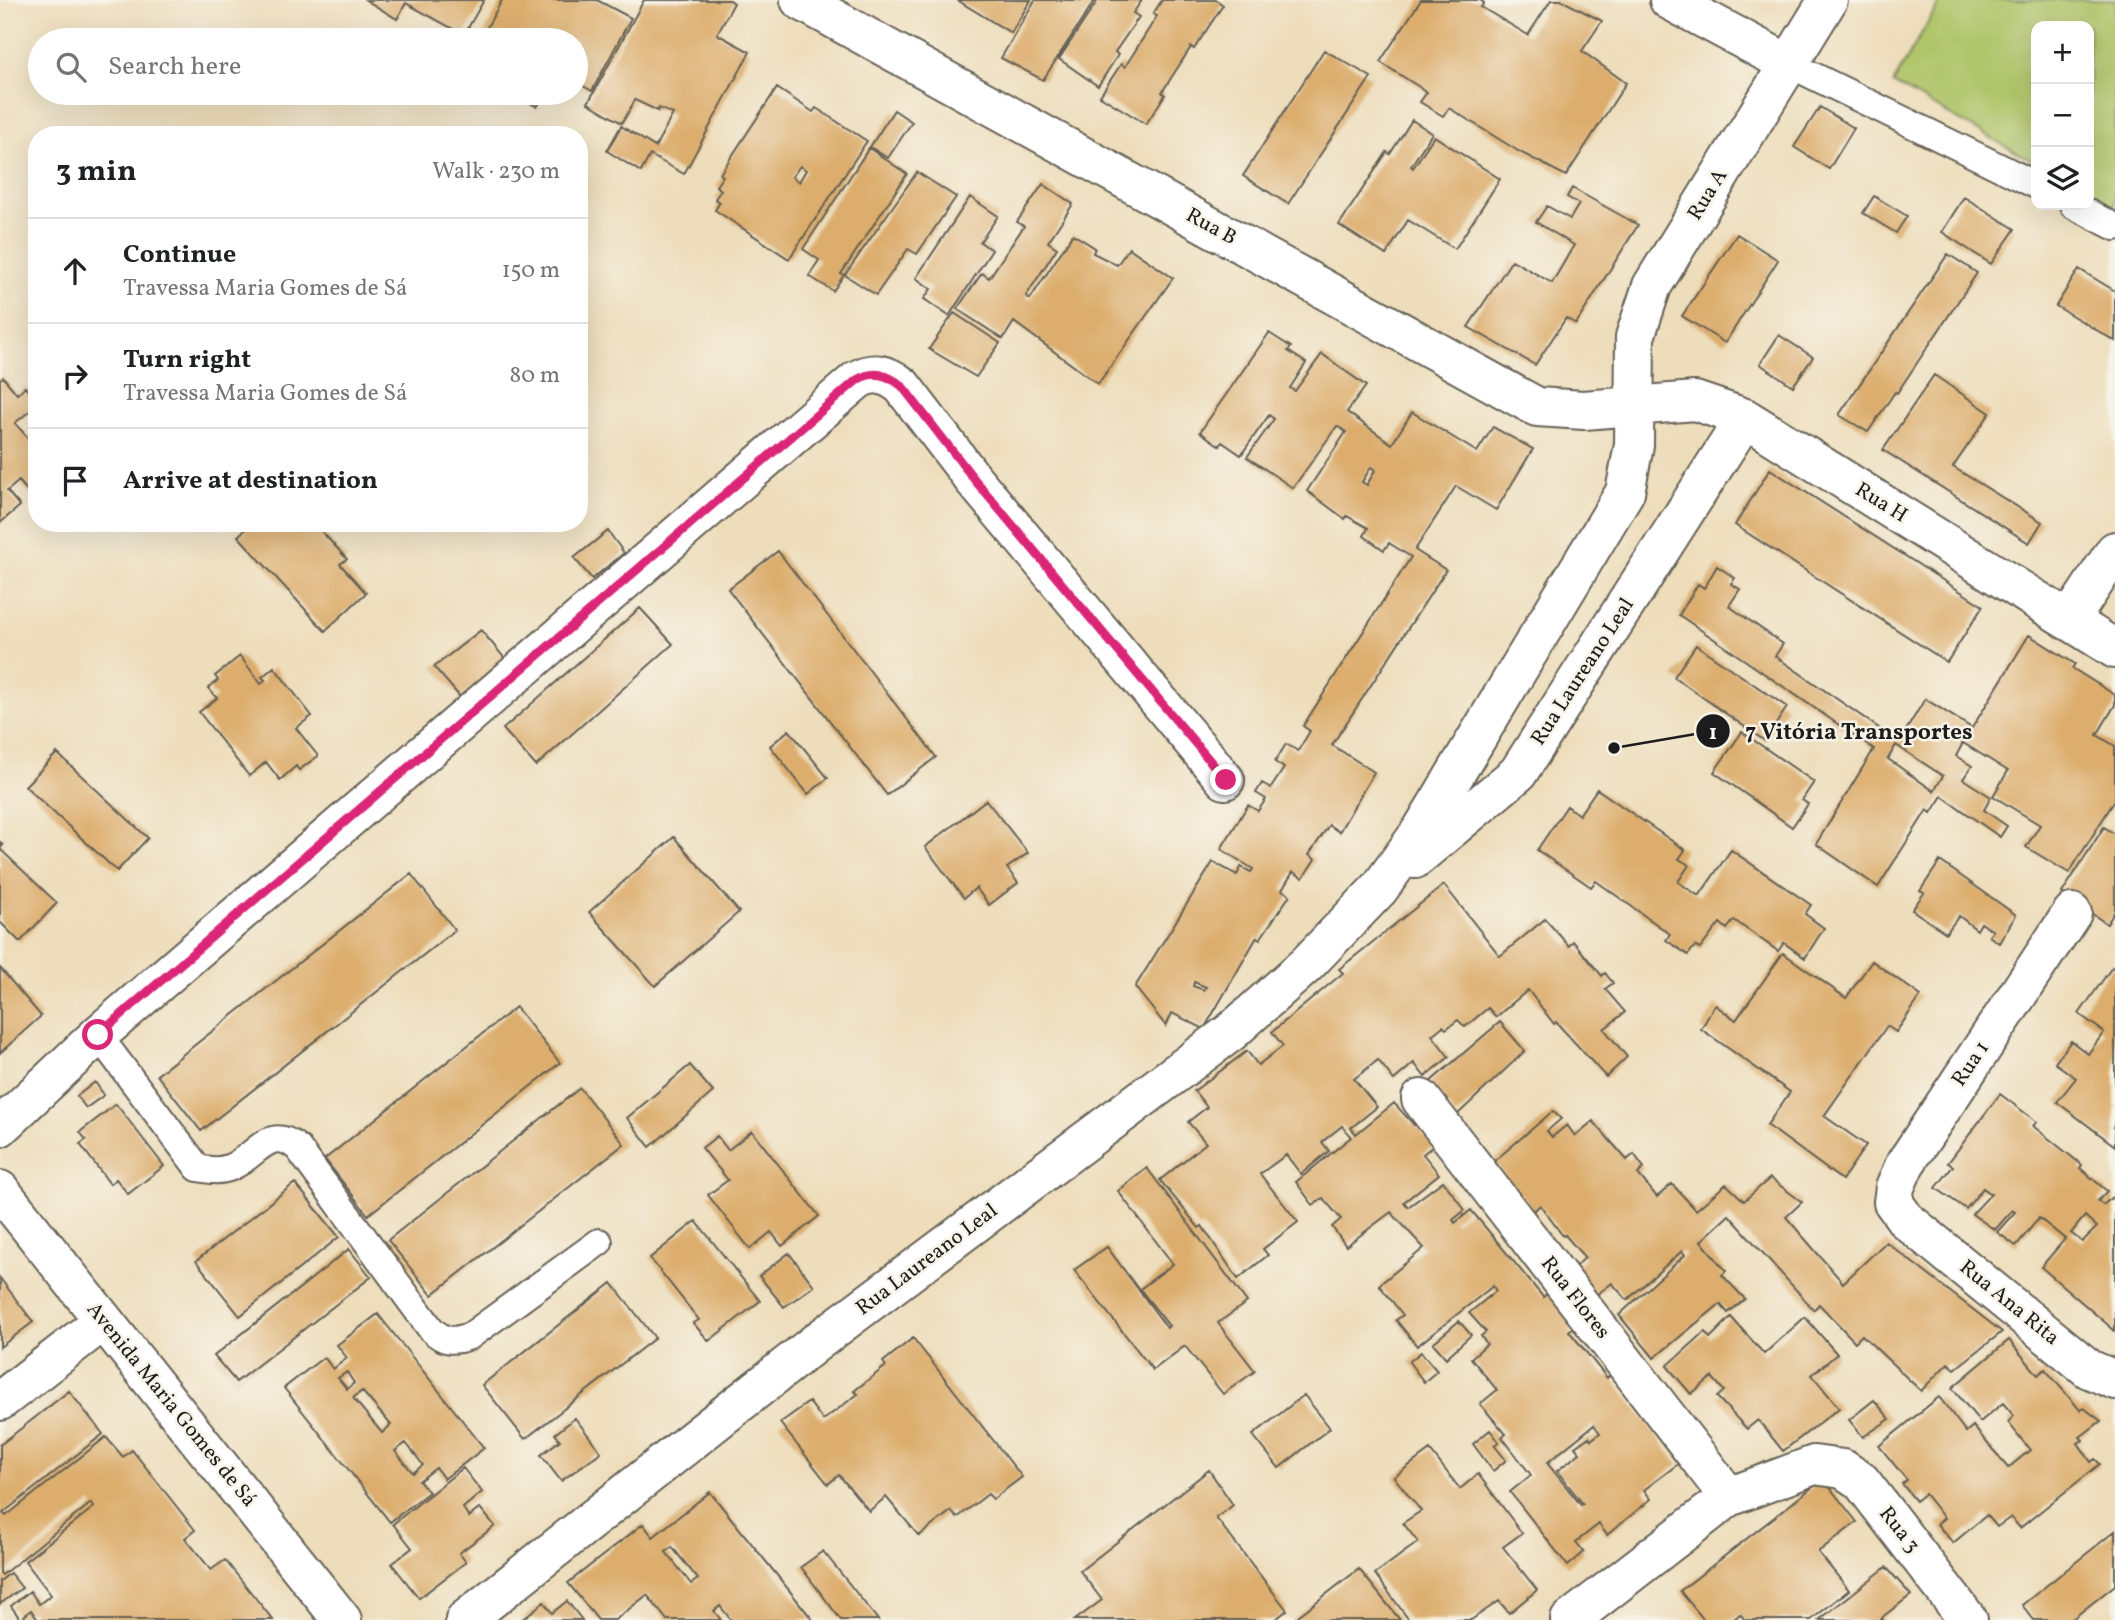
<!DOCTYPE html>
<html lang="en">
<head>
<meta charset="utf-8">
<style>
	body { margin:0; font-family:Vollkorn,serif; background:#f2f2f2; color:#202124 }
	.controls { position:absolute; right:21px; top:21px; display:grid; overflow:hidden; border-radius:14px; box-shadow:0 7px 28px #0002 }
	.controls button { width:63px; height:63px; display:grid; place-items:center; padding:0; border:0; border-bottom:2px solid #e0e0e0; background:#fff; color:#202124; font:35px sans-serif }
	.stop { position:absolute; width:21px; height:21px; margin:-16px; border:5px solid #db2777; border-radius:50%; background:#fff }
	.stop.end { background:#db2777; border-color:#fff; box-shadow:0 2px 7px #0008 }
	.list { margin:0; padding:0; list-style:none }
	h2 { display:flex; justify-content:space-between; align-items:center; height:91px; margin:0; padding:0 28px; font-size:30px }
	h2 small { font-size:23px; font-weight:400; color:#757577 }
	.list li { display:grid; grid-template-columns:46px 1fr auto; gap:21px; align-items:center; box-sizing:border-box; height:105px; padding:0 28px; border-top:2px solid #e0e0e0 }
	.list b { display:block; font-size:26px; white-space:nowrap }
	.list p { margin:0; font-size:23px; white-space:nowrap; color:#757577 }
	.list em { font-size:23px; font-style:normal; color:#757577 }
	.icon { flex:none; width:38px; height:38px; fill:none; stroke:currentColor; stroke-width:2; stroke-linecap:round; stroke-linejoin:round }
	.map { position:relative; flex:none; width:2115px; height:1620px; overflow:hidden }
	.search { position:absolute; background:#fff; box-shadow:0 7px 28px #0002; left:28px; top:28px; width:560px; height:77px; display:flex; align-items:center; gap:18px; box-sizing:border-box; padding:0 24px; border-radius:38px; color:#757577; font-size:26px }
	.panel { position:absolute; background:#fff; box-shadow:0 7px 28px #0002; left:28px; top:126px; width:560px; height:406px; border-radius:28px }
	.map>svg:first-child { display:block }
</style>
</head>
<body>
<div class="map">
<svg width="2115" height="1620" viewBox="0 0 2115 1620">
	<rect width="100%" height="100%" fill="#f7f3e8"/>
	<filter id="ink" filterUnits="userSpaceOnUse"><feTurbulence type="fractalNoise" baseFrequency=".0143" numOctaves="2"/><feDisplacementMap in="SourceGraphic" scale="14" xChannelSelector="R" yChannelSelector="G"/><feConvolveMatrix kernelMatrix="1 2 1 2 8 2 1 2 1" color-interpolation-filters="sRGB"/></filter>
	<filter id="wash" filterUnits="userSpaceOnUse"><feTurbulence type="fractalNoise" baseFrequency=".00686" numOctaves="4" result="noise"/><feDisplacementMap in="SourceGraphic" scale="28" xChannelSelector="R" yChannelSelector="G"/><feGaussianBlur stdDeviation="1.57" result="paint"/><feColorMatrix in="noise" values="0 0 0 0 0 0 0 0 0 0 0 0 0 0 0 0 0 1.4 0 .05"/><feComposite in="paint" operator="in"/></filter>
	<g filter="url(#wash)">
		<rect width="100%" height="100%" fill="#edddbb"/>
		<path fill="#b0c56a" stroke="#667043" stroke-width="2" d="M1941,0H2115V208L2089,193V26H2036V163L1893,83Z"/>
		<g id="blocks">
			<path fill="#dcad6d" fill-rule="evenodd" d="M366,0H484L464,35L406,3L397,19Z
				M502,0H597L631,18L592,91L576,82V40H480Z
				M644,0H730L734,3L717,34L750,52L684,174L650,155L641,172L607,151L621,126L655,147L673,114L659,108L658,111L635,100L622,123L588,103Z
				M957,0H1031L1011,33Z
				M1035,0H1095L1043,80L1001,58Z
				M1098,0H1142L1133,13L1139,17L1115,52L1118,55L1098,86L1059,59Z
				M1162,0H1216L1223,5L1194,49L1191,47L1162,92L1165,95L1146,124L1100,96L1121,64L1125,67L1157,16L1153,14Z
				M1421,0H1480L1484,3L1481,7L1528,35L1551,0H1561L1602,21L1582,51L1626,83L1566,176L1518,151L1449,108L1443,116L1420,102L1427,92L1380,62Z
				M1324,50L1371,77L1288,204L1243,176Z
				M777,88L813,112L816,108L867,141L789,259L715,210L720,202L715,199L721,190L716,186L723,176L720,174ZM800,166L806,170L799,182L792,177Z
				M515,93H545L537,107Z
				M1820,107L1854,128L1829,169L1794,147Z
				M894,110L912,122L888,158L870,147Z
				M1412,120L1432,133L1411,166L1413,168L1434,136L1500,179L1455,249L1408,220L1386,255L1339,225L1387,152L1390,154Z
				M869,148L907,174L841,274L844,275L833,291L809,276L819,260L803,249Z
				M917,172L956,197L917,254L908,249L876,295L845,275Z
				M1043,184L1073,204L1048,242L1057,248L1026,296L1030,299L1073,234L1095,248L1093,253L1117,265L1129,248L1173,278L1098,384L1014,322L1003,339L957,309L982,273L989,278L1024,226L1017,222Z
				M1572,188L1638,225L1576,324L1566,318L1535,365L1468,327L1512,260L1552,283L1574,245L1536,222L1547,206L1570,219L1579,204L1567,197Z
				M1874,196L1907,216L1896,233L1863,213Z
				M970,197L998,216L980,242L992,250L949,316L924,299L931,289L916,278Z
				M1964,197L2015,229L1991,264L1942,232Z
				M1737,234L1778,260L1725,343L1682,316Z
				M1948,254L1977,273L1897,393L1895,392L1868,432L1839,415Z
				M2079,269L2115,291V341L2056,306Z
				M954,313L1000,343L976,377L929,349Z
				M1269,333L1291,347L1288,351L1306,363L1290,388L1295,391L1322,354L1366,386L1347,412L1392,444L1412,412L1477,452L1493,427L1533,449L1496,510L1456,486L1415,550L1446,570L1332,745L1374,772L1339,832L1329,825L1309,855L1315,859L1303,878L1293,872L1282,890L1290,895L1260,939L1257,937L1204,1029L1172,1013L1166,1026L1135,987L1213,862L1237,875L1241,867L1251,872L1253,869L1221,849L1248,805L1258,811L1266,799L1256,793L1262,783L1271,788L1284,768L1275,762L1286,744L1298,751L1310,731L1303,726L1411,557L1389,543L1384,550L1364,536L1368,528L1347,516L1345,519L1307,491L1346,432L1337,426L1293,488L1247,457L1274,419L1269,415L1241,455L1222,442L1220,446L1200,432ZM1371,467L1375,470L1367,485L1362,482ZM1194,982L1206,987L1204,990L1193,986Z
				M1779,335L1813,357L1793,386L1760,364Z
				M1934,375L1990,413L1953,467L2042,522L2029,543L1883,450Z
				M3,377L17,394L25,387L37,402V405L15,423L29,439L37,432V490L31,495L19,481L7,491L20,506L0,523V379Z
				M1770,469L1983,606L1947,662L1735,525Z
				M252,523H314L347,559L340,564L366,593L325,631L238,536Z
				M608,531L624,553L592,579L574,558Z
				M778,551L936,757L887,795L728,589Z
				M1717,566L1735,578L1731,584L1740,589L1729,606L1783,644L1775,656L1899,742L1925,699L1972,728L2029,635L2075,664L2072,668L2115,695V705L2097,735L2115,746V800L2069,873L2026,847L2040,825L1993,796L2008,771L1963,743L1956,756L1972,766L1963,779L1991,797L1984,810L2007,826L2000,837L1942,796L1931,813L1927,810L1878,887L1816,844L1874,749L1679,615L1698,584L1704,588ZM1896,745L1943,776L1934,791L1888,759Z
				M640,608L673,644L536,766L503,729Z
				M481,630L507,661L461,698L434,667Z
				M1696,645L1787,707L1765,741L1674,677Z
				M240,656L261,684L265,680L262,677L274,667L312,716L296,728L318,756L299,770L296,766L280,780L266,762L249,776L199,712L217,698L208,688L218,680L215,676Z
				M789,730L828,778L808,794L770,746Z
				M1742,732L1814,782L1802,800L1808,804L1792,827L1714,772Z
				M57,753L148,838L117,871L25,786Z
				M1597,789L1685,850L1679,859L1689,865L1678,882L1699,896L1731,850L1811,905L1805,914L1824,928L1805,958L1784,943L1778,951L1734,920L1727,929L1720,923L1700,949L1695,946L1688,955L1666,940L1670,934L1596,881L1591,887L1537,850L1567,806L1579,815Z
				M986,800L1028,853L1007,868L1018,883L989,905L976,888L964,898L925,847Z
				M2104,827L2115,834V911L2107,924L2062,893Z
				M674,837L739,912L655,986L589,912Z
				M0,842L3,845L0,849L57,903L20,942L0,922Z
				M1940,861L2016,915L1999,943L1989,936L1993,931L1981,923L1977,930L1959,916L1946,933L1912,910L1924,893L1920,891Z
				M411,874L455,930L201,1131L157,1075Z
				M1444,885L1500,956L1545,919L1569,946L1573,941L1602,976L1605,973L1613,983L1605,989L1625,1012L1604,1029L1627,1057L1606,1077L1556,1022L1554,1024L1528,990L1496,1017L1488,1008L1465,1027L1458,1020L1446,1029L1443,1026L1432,1035L1449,1057L1425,1077L1414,1063L1394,1080L1378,1060L1354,1079L1377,1107L1351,1128L1356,1134L1394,1103L1414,1125L1416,1124L1433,1146L1423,1154L1439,1174L1404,1202L1408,1207L1443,1181L1465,1210L1453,1220L1455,1223L1471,1210L1543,1297L1553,1289L1579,1322L1569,1331L1607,1378L1610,1375L1678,1464L1644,1490L1651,1499L1607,1535L1599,1524L1576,1542L1584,1552L1568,1566L1510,1492L1531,1475L1502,1437L1506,1434L1480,1404L1497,1390L1471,1358L1487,1344L1481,1336L1486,1332L1469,1313L1496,1291L1493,1286L1417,1346L1396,1320L1403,1315L1379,1285L1424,1248L1391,1212L1346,1246L1332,1227L1341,1219L1323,1198L1313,1205L1296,1182L1351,1137L1342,1126L1322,1142L1329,1151L1301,1174L1286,1155L1260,1174L1298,1222L1263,1249L1268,1255L1238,1279L1202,1226L1199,1228L1160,1180L1206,1143L1188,1122L1207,1107L1194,1091L1247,1051L1258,1065L1283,1046L1272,1032L1343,973L1339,969ZM1594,1425L1600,1433L1591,1440L1589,1437L1575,1447L1580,1453L1557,1471L1583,1504L1581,1505L1547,1463Z
				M1783,953L1846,998L1872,961L1921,996L1896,1032L1887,1026L1824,1116L1866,1145L1842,1180L1767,1125L1790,1092L1701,1029L1715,1005L1736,1020Z
				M2112,967L2115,969V1124L2113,1127L2115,1129V1146L2057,1102L2076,1078L2055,1063L2071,1041L2088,1054L2104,1032L2079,1014Z
				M0,968L41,1016L0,1053Z
				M516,1007L560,1063L368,1215L325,1159Z
				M1500,1022L1525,1051L1456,1116L1430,1082Z
				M690,1065L713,1092L650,1147L627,1118Z
				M95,1082L104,1095L86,1108L77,1096Z
				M580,1088L624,1144L432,1295L388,1240Z
				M2000,1094L2037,1122L2033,1126L2082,1165L2080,1168L2107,1191L2098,1201L2103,1205L2115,1195V1331L2041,1267L2065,1239L2039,1218L2016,1246L1997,1232L2015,1212L2012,1210L1995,1230L1972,1214L1991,1194L1983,1188L1966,1209L1936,1188L1953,1166L1948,1163ZM2085,1216L2097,1227L2082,1242L2071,1233Z
				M116,1104L164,1166L128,1194L116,1179L110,1184L80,1144L86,1140L80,1132Z
				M1553,1111L1561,1119L1547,1131L1552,1137L1567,1125L1575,1136L1593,1121L1627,1160L1634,1154L1644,1168L1638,1174L1657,1197L1672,1184L1696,1210L1726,1184L1744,1201L1770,1178L1802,1202L1786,1217L1843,1283L1886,1242L2002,1332L1955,1369L1948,1363L1921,1391L1862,1335L1855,1342L1819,1304L1814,1310L1729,1215L1701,1241L1726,1271L1722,1275L1745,1299L1728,1313L1720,1304L1654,1358L1619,1315L1685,1255L1682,1251L1627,1300L1612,1283L1595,1296L1572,1269L1585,1258L1565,1235L1563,1236L1540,1205L1534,1211L1493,1162Z
				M752,1131L819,1216L782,1246L771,1232L750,1249L708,1195L728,1180L702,1148L717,1136L728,1150Z
				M1147,1168L1247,1302L1218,1323L1255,1371L1223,1394L1185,1346L1153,1370L1074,1270L1107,1247L1167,1328L1169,1326L1140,1289L1173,1264L1118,1191Z
				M295,1183L339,1237L240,1316L196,1261Z
				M696,1221L760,1301L709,1341L693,1323L699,1320L650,1258Z
				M349,1249L371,1277L236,1382L214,1356Z
				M789,1253L814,1286L784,1307L759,1276Z
				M0,1278L33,1322L0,1347Z
				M612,1283L655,1338L525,1439L482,1385Z
				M378,1314L484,1448L444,1479L436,1468L419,1481L429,1492L390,1522L284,1388L324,1357L333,1369L347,1358L337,1345ZM347,1372L354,1383L347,1389L338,1378ZM362,1391L391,1425L382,1433L353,1398ZM406,1443L423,1465L413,1473L395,1451Z
				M1731,1317L1764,1354L1805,1317L1837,1354L1812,1375L1839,1408L1783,1451L1758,1420L1747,1429L1717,1397L1724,1391L1712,1377L1691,1394L1667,1366L1705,1332L1710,1338Z
				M1459,1321L1471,1335L1446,1358L1433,1343Z
				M913,1338L1022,1477L993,1499L988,1494L957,1518L951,1511L919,1536L886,1497L869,1511L839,1475L828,1484L780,1423L809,1402L823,1420L858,1394L854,1391L886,1366L883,1362Z
				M2009,1340L2038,1375L2045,1369L2080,1410L2084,1408L2101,1421L2080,1437L2083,1440L2078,1443L2091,1462L2095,1459L2100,1464L2020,1528L2011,1517L1997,1527L1987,1515L1953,1543L1937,1524L1944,1518L1925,1494L1916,1501L1902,1484L1907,1480L1879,1446L1939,1397L1966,1432L1973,1426L2008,1468L2030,1450L2008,1422L2014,1416L2003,1403L1980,1422L1952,1388Z
				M1421,1352L1437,1371L1424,1382L1409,1362Z
				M69,1391L103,1434L3,1513L6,1516L106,1437L123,1457L132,1450L144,1465L195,1530L185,1538L211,1570L225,1560L273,1620H38L31,1610L24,1616L27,1620H21L11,1606L30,1591L39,1604L51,1595L25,1561L94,1507L91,1503L2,1575L0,1573V1445Z
				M1304,1395L1330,1428L1279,1468L1253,1435Z
				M1874,1400L1890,1419L1863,1437L1849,1420Z
				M575,1418L601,1452L561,1481L541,1455L560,1440L555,1434Z
				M1490,1430L1499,1442L1494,1445L1506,1460L1493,1471L1473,1444Z
				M1430,1450L1460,1489L1478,1474L1522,1533L1503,1547L1537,1590L1509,1613L1499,1601L1471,1620H1409L1375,1574L1418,1542L1403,1523L1421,1511L1394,1477Z
				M463,1468L482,1492L463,1508L469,1517L480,1508L495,1526L459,1553L466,1562L419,1598L392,1564L412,1548L393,1524Z
				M1209,1470L1233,1505L1216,1518L1287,1610L1275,1620H1075L1102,1600L1080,1571Z
				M1823,1479L1857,1522L1818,1552L1849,1590L1811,1620H1745L1740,1614L1733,1620H1704L1680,1591Z
				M710,1492L813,1620H731L720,1606L714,1611L721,1620H667L647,1595L615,1620H598L568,1583L643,1524L653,1537ZM672,1547L698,1579L691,1584L666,1552Z
				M2115,1531V1585L2071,1620H2034L2022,1605Z
				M823,1551L878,1620H841L801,1567Z
				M1886,1567L1911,1595L1881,1618L1883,1620H1819Z
				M1359,1569L1400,1620H1293Z
				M10,1573L22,1588L0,1604V1581Z
				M567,1601L582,1620H521L544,1602L552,1613Z"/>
		</g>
	</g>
	<g filter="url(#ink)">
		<use href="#blocks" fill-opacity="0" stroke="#656054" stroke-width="2"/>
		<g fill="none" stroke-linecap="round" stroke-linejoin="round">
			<defs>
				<path id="lane" d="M1789,64L2036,185
					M2073,205L2115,227
					M98,1035L198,1168C209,1170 220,1172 231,1167C257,1156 269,1124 298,1148L431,1329C444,1342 453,1342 470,1336L599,1242"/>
				<path id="street" d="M800,0L1537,407L1584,410L1695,401L1745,418L2115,649
					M1669,0L1789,64
					M2069,621L2115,551
					M1415,859L1518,773L1745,418
					M2072,913L1905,1164L1895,1187L1893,1202L1906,1220L2089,1369L2115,1380
					M1421,1099L1729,1497
					M0,1127L98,1035L857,380C874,370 887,374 902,386L973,479L1225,780
					M0,1401L103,1321
					M465,1620L818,1341L1231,1032L1306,965L1379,889L1421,831L1625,492L1634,445L1635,337L1652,286L1828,0
					M1570,1620L1729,1497L1814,1465L1843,1469L1861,1481L1968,1620"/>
				<path id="secondary" d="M0,1190L342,1620"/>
			</defs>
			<use href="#lane" stroke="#656054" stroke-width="30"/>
			<use href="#street" stroke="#656054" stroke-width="42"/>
			<use href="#secondary" stroke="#656054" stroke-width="42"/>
			<use href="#lane" stroke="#fff" stroke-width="26"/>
			<use href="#street" stroke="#fff" stroke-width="38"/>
			<use href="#secondary" stroke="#fff" stroke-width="38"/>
		</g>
	</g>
	<g fill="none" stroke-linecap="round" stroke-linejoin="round" filter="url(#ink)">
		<path stroke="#db2777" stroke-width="9" d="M98,1035L857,380C874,370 887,374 902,386L974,479L1226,780"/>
	</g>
	<g text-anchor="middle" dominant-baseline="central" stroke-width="5" stroke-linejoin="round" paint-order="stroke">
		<g font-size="21" fill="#1c1c1c" stroke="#f7f3e8">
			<text transform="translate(1708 195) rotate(-58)">Rua A</text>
			<text transform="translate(1211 227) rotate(29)">Rua B</text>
			<text transform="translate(1881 503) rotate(32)">Rua H</text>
			<text transform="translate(1583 672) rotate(-57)">Rua Laureano Leal</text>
			<text transform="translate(1971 1064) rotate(-56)">Rua 1</text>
			<text transform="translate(927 1260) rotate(-37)">Rua Laureano Leal</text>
			<text transform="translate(1575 1298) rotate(52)">Rua Flores</text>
			<text transform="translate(2009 1303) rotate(39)">Rua Ana Rita</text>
			<text transform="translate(171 1405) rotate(51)">Avenida Maria Gomes de Sá</text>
			<text transform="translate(1899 1530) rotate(52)">Rua 3</text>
		</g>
	</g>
	<path fill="none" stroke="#1c1c1c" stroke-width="2.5" d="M1614 748L1713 731"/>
	<g fill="#1c1c1c" stroke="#f7f3e8" stroke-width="2.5">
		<circle cx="1614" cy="748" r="7"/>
		<circle cx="1713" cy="731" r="18"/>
	</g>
	<g font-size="21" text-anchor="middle" font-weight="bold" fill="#fff">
		<text x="1713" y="739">1</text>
	</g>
	<g font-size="23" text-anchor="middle" font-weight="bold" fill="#1c1c1c" stroke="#f7f3e8" stroke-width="5" stroke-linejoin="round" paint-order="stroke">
		<text x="1859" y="739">7 Vitória Transportes</text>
	</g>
</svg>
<div class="controls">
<button>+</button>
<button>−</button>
<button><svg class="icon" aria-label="layers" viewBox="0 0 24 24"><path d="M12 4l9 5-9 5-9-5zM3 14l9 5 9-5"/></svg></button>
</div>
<div class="stop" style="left:98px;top:1035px"></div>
<div class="stop end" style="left:1226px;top:780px"></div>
<div class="search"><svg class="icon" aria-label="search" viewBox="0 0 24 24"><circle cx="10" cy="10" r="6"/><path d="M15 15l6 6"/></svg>Search here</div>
<section class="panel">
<h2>3 min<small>Walk · 230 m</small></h2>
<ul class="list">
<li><svg class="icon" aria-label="ahead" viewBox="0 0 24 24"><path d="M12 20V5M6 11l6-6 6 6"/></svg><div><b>Continue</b><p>Travessa Maria Gomes de Sá</p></div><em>150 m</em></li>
<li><svg class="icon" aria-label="right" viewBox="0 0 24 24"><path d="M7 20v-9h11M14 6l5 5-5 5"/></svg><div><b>Turn right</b><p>Travessa Maria Gomes de Sá</p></div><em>80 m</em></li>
<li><svg class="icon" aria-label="arrive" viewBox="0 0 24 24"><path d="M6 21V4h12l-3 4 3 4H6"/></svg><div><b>Arrive at destination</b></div></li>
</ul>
</section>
</div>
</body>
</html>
